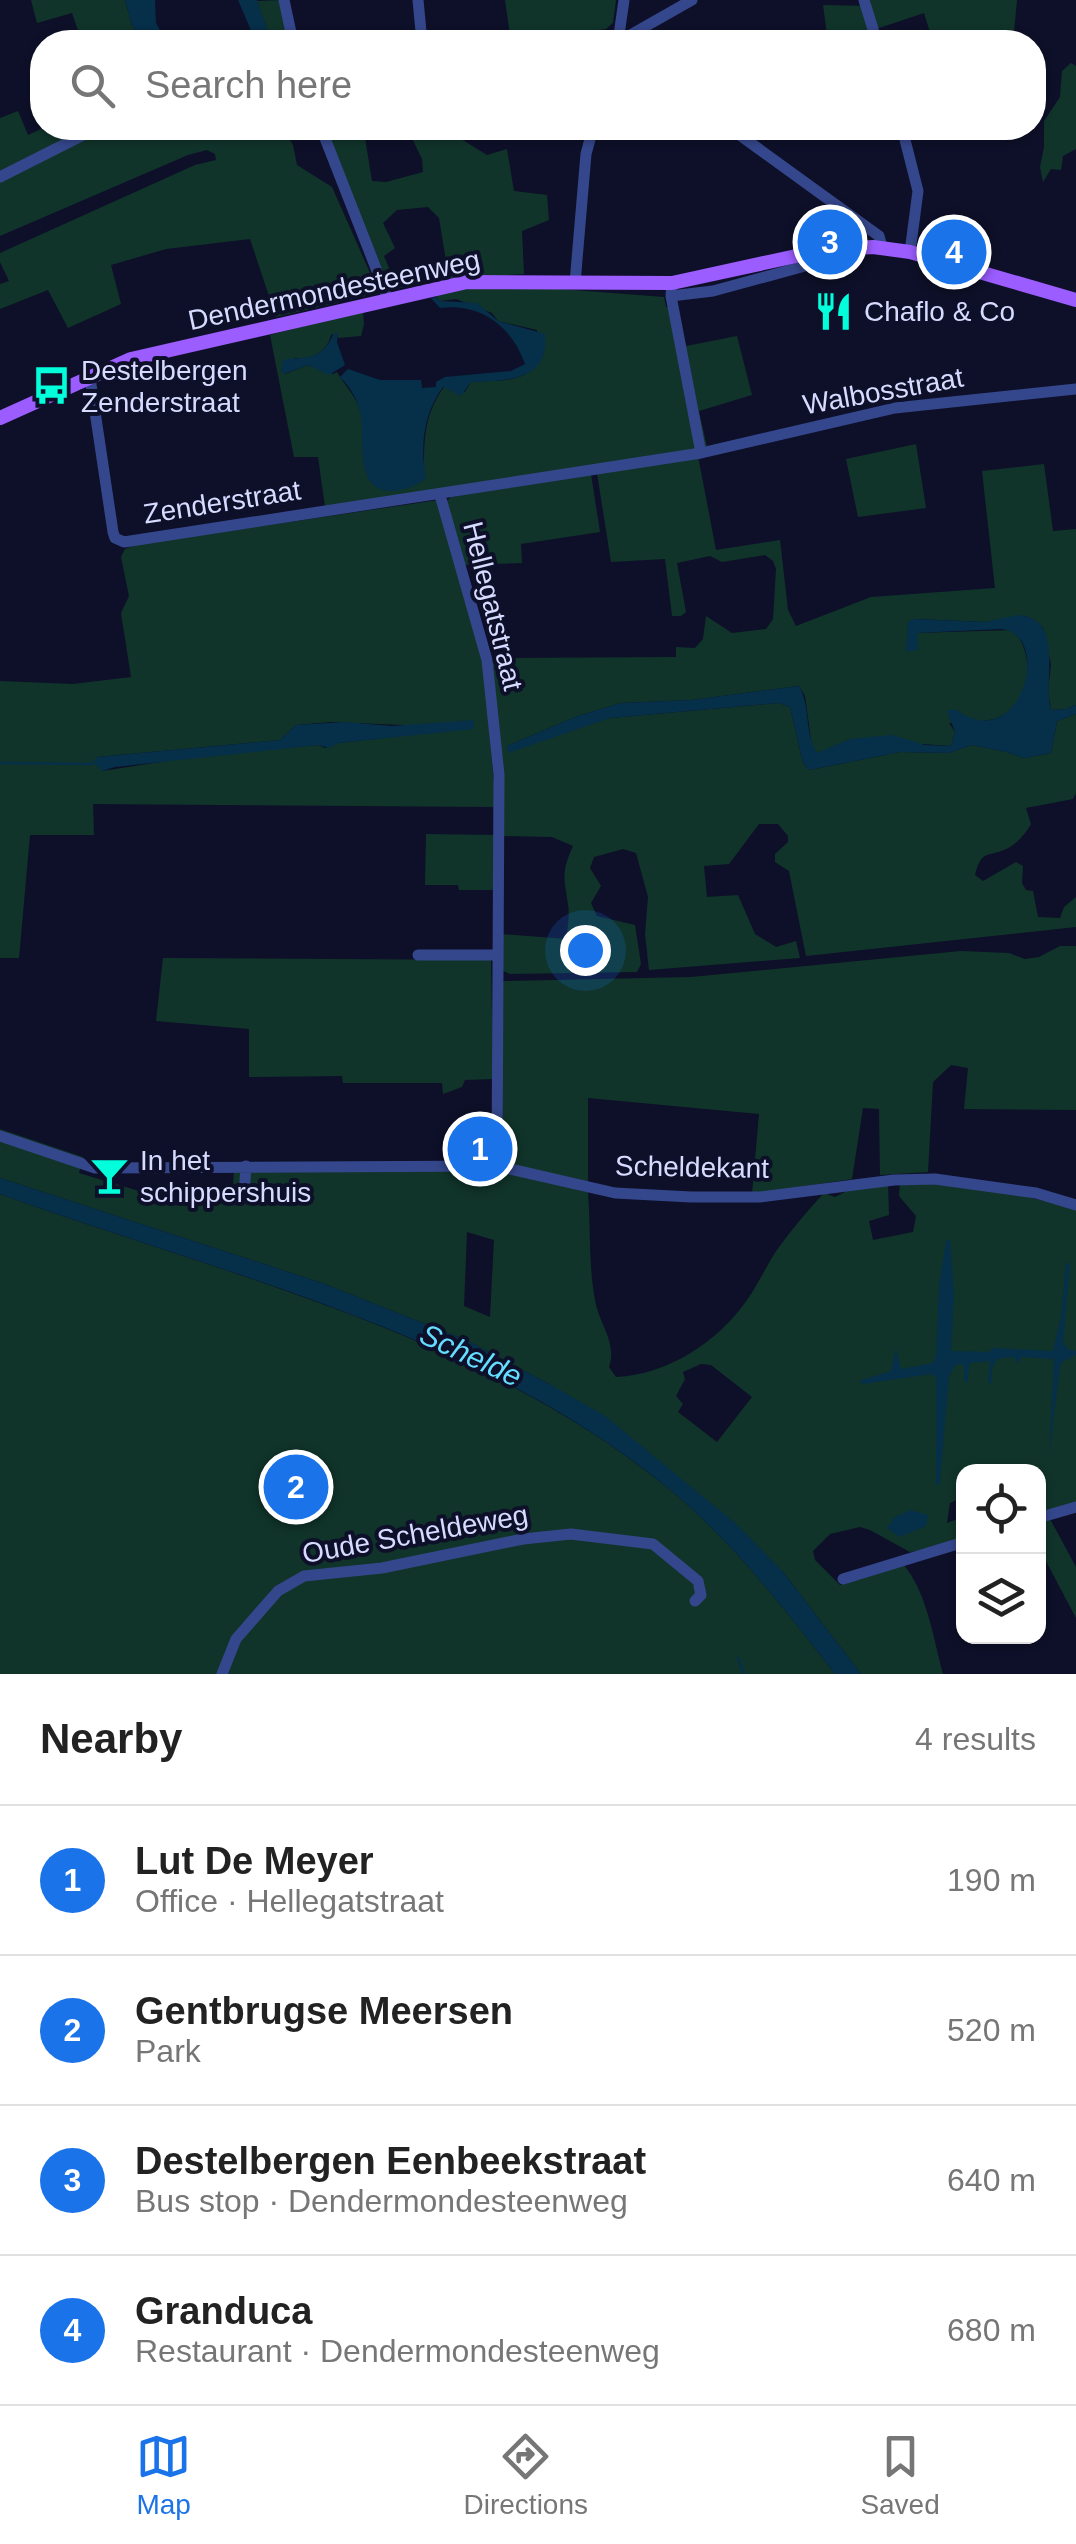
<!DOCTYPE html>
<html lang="en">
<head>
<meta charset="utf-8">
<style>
	body { margin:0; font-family:Helvetica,sans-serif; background:#f2f2f2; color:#222 }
	.controls { position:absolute; right:30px; bottom:30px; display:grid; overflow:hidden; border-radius:20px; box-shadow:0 2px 8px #0004 }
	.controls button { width:90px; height:90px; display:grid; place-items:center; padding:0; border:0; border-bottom:2px solid #e0e0e0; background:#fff; color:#222; font:50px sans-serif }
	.you { position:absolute; left:585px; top:950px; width:35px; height:35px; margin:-25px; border:8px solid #fff; border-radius:50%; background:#1a73e8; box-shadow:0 0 0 15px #1a73e833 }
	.badge { display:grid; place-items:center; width:65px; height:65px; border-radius:50%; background:#1a73e8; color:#fff; font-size:32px; font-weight:700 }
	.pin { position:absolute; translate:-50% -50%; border:5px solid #fff; box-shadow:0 2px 10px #0006 }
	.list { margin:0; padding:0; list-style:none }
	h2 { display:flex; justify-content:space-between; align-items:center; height:130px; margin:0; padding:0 40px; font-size:42px }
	h2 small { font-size:32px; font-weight:400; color:#767676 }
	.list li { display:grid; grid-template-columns:65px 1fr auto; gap:30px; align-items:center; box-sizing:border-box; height:150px; padding:0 40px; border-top:2px solid #e0e0e0 }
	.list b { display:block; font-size:38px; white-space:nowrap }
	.list p { margin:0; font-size:32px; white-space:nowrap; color:#767676 }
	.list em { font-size:32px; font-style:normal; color:#767676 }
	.icon { flex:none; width:55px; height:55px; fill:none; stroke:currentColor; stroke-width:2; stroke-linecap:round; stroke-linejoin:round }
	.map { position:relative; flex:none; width:1076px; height:1674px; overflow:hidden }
	.search { position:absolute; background:#fff; box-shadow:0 2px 8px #0004; left:30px; right:30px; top:30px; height:110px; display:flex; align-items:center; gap:25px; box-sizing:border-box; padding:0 35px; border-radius:40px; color:#767676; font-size:38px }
	.sheet { height:730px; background:#fff }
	nav { display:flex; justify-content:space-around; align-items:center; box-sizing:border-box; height:140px; border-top:2px solid #e0e0e0; background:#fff; font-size:28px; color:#767676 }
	nav a { display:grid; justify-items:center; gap:5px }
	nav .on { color:#1a73e8 }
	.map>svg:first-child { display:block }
</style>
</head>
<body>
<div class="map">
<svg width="1076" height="1674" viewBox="0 0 1076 1674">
	<rect width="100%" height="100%" fill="#0e1029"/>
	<path fill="#10342a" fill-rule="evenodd" d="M31,0H125L132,26L145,42H82L72,13L37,23Z
		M282,0L290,42H271L257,1Z
		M505,0H616L613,23L606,29L511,42Z
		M870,0H1017L1013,42H933L924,13L837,42H828L823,5L871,6Z
		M1071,63L1076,66V149L1063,156L1061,170L1051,169L1043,182L1040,167L1044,147V121L1060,97L1062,71Z
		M18,111L28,135L43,128H283L293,145L297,165L332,187L379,293L276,317L250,239L166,249L111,265L121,304L68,328L48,290L0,309V284L9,281L0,262V253L195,165L216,160L215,154L207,150L188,155L0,236V118Z
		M347,128L364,132L372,181L386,182L423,172L422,159L407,128H455L458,137L487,155L507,149L514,191L547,195L549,220L522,231L524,274L449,279L439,218L428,207L397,210L383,223L395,248L384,256L393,278L441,269L444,279L391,290L327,136Z
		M534,287L664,297L666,307L675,305L686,346L737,336L752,395L699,411L707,447L325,507L318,457H294L270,335L363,311L364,324L361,336L338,338V333L331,335C327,352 312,360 295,358L281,370L285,374L308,365L333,374L337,372C344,385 357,396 361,414C366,436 363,459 371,481L424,468C424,437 425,413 444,387L465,392L471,382C493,380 518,384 535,367L537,330L498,321L492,313L456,299L440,301L436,297C454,283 509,288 534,287Z
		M916,444L926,508L858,517L846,459Z
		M698,456L716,550L780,540L788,610L796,626L871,597L995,588L982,471L1044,464L1053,531L1076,529V705L1067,709L1051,710L1048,691L1051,664L1043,628L1026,616L985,622L914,619L916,639V633L1012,630C1037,652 1031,706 997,718C984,723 964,720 949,723L955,732L951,746L850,739L821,754L817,753L812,747L805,696L799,686L692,700L621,703L578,716L507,746L610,718L779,703L790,707L803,763L809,770L900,752L948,753L972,745L1007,752L1024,758L1051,753L1057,721L1076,714V793L1073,799L1026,808L1031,824C1026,833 1016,845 1006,849C986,858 982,849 975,875L983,881L1016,862L1023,866L1022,883L1026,890L1033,891L1038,917L1060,918L1064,907L1076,897V927L806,956L789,871L775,862V854L788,842V836L778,824H759L729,864L704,866L707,897L738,895L755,934L776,947L796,941L800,958L649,970L645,934L648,897L636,853L623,849L594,857L590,868L601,886L591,903L597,916L635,925L641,964L637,972L510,974L501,970V934L567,939C567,928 570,915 568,904C564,877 561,873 573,846L552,837L502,836L490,658L676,657V647L695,648L703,639L706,616L732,633L766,629L773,619L776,569L773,561L765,555L722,562L710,556L677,563L686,612L681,616H672L665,559L611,562L597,473Z
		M591,474L600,532L521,544L522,563L463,565L447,501L451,497Z
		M438,500L483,661L496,807L93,804L94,835H30L19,958H0V681L73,684L131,677L121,613L129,596L121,557L125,549L135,545ZM331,722L474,728L338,743L325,748L319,745L206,755L102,771L98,757L280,740L296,725Z
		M426,834L496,835L495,890H459L458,885H425Z
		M1060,946H1076V1110L964,1109L968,1068L951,1065L933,1082L928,1172L880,1175L879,1109L863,1108L852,1179L752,1194L759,1114L588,1098V1183L503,1164L502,982L505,981L691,977L961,951L1009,953L1025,959L1039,957Z
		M163,958L491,960L493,1079L465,1080L462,1087L443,1094L442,1083H343L342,1076L249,1077V1029L156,1021Z
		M0,1129L83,1157L79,1173L159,1197L168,1195L172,1190L232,1199L234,1170L503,1171L588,1192C591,1229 588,1268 596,1305C601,1326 617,1344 609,1367L616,1377C667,1375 718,1342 747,1300C759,1283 767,1264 779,1247C793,1228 808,1210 824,1193L835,1197L851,1189L888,1184L889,1215L869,1221L873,1240L913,1232L916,1216L899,1196L900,1183C958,1184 1020,1192 1076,1210V1504L1049,1517L1076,1567V1618L1039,1548L1038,1472H964L963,1497L950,1503L947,1523L963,1517V1544L910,1552L870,1530L860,1527L830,1534L813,1551L815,1560L840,1585L903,1564C927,1592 933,1637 943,1674H861L783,1572L551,1385L468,1341L322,1283L0,1178ZM467,1232L494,1240L490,1317L464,1306ZM701,1364L711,1365L752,1397L717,1442L678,1412L683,1404L676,1396L685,1379L683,1372Z
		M0,1194C229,1277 475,1331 668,1488C733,1542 784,1608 835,1674H0Z"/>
	<path fill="#062f4a" d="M125,0H155L156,23L166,42H145L132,26Z
		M238,0H257L271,42H256Z
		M436,297L440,301L477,303L498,321L545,334C550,383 504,380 471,382L461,396L443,387C423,414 420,447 426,478C415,489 381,499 370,481C352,448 377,414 340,377L348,369L380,380H421L422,388L436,387V382L445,377L511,371L525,364C512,326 480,303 440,308L431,298Z
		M334,333H338L337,342L345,365L329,375L308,365L284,374L281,370L283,360C310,356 321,361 334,333Z
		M1018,615C1066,619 1042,680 1051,710L1067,709L1076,705V714L1057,721L1051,753L1024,758L1007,752L972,745L948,753L900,752L809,770L803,763L790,707L779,703L610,718L508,753L507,746L578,716L621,703L692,700L799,686C811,707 804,732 817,753L850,739L892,735L925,745L951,746L955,732L947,711L955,709C1022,759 1054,631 1000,629L917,633L918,650L906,651L908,622L913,619L985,622Z
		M474,720V729L338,743L330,748L318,745L115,767L102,771L93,761L98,757L280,740L296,725L345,722L392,726Z
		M0,1178L322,1283L468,1341L551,1385L605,1416L735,1523L783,1572L861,1674H835C784,1608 733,1542 668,1488C475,1330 229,1277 0,1194Z
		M950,1240L954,1297L951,1351L989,1352L993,1348L1053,1351L1061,1316L1066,1262L1070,1265L1063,1342L1067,1349L1076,1351V1355L1062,1362L1060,1367L1049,1455L1054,1359L1021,1357L1018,1363L1013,1357L997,1359L992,1369L991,1385L988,1381L990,1361L970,1363L967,1383L964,1381V1365L956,1364L949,1376L941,1469L940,1483L936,1486V1377L931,1374L863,1384L859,1381L891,1371L896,1348L901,1369L933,1363L936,1356L939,1286L946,1241Z
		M911,1510L928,1515L926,1526L899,1537L887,1528L895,1517Z"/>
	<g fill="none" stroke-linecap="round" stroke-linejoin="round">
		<path stroke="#062f4a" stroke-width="2.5" d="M0,763L93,764
			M738,1658L744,1674"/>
		<path stroke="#35478c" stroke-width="11" d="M284,0L293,42
			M418,0L422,42
			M864,0L877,42
			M558,42L589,39L619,42
			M618,42L692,0
			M618,42L624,0
			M321,128L388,299
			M730,128L879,236L882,247
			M902,128L918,191L910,252
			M0,177L97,128
			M575,283L586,154L593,128
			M671,296L713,291L805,266L809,253
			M90,378L113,532L115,538L124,542L701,453L671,296L672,283
			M701,453L895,408L1076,389
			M440,495L487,660L499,775L497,1166
			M418,955H497
			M0,1136L95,1168L497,1166L615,1193L691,1197H760L894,1180L935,1179L1036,1193L1076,1205
			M244,1196L246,1166
			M1038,1518L1076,1507
			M843,1579L964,1542
			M222,1674L236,1639L278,1591L304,1576L382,1568L523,1539L571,1534L653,1544L698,1581L701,1595L695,1601"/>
		<path stroke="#9b5dff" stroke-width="14" d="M0,418L131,359L467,282L672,283L824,250L873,247L910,252L1076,300"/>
	</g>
	<defs>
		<symbol id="restaurant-bare" viewBox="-9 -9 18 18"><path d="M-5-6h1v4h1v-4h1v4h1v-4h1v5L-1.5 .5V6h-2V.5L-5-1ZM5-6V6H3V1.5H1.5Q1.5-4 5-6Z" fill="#02ffdb" stroke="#0e1029" stroke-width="2.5" paint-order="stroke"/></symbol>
		<symbol id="bus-bare" viewBox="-9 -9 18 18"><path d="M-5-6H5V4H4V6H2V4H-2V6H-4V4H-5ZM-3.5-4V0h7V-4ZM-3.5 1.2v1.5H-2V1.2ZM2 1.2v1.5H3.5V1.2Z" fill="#02ffdb" stroke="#0e1029" stroke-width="2.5" paint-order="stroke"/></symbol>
		<symbol id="bar-bare" viewBox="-9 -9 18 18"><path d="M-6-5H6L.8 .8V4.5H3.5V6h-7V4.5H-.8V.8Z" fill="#02ffdb" stroke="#0e1029" stroke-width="2.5" paint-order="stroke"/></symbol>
	</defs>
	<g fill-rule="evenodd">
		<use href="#restaurant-bare" x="806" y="284" width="55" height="55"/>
		<use href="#bus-bare" x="24" y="358" width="55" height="55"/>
		<use href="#bar-bare" x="82" y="1148" width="55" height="55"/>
	</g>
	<g text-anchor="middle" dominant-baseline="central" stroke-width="8" stroke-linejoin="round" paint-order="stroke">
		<g font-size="28" fill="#d6dbff" stroke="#0e1029">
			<text transform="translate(334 290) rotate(-12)">Dendermondesteenweg</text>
			<text transform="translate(883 391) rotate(-10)">Walbosstraat</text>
			<text transform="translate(222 502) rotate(-9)">Zenderstraat</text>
			<text transform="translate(493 606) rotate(76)">Hellegatstraat</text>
			<text transform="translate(692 1167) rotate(1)">Scheldekant</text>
			<text transform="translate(415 1534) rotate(-10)">Oude Scheldeweg</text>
		</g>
		<g font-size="28" fill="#d6dbff" stroke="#0e1029" text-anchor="start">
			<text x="864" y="311">Chaflo &amp; Co</text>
			<text x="81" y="370">Destelbergen<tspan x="81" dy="32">Zenderstraat</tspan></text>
			<text x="140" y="1160">In het<tspan x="140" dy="32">schippershuis</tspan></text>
		</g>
		<g font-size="30" font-style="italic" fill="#64ddff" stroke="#0e1029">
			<text transform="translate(471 1355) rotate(25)">Schelde</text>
		</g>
	</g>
</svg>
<div class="controls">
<button><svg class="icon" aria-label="locate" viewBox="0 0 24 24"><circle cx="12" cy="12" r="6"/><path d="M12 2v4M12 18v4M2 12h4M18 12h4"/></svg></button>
<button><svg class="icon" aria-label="layers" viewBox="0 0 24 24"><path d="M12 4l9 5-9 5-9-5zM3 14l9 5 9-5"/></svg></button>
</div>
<div class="you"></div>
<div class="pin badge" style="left:480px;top:1149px">1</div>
<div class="pin badge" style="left:296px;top:1487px">2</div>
<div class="pin badge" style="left:830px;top:242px">3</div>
<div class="pin badge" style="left:954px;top:252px">4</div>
<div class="search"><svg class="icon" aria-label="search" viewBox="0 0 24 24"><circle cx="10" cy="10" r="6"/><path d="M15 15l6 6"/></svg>Search here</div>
</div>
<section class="sheet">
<h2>Nearby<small>4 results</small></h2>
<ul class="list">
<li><span class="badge">1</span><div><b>Lut De Meyer</b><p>Office · Hellegatstraat</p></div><em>190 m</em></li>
<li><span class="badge">2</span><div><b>Gentbrugse Meersen</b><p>Park</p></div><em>520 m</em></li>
<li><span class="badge">3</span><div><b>Destelbergen Eenbeekstraat</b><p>Bus stop · Dendermondesteenweg</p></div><em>640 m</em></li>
<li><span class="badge">4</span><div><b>Granduca</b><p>Restaurant · Dendermondesteenweg</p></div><em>680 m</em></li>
</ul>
</section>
<nav>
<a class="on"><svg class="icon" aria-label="map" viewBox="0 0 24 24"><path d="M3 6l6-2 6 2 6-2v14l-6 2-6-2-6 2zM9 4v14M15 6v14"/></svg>Map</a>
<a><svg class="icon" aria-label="directions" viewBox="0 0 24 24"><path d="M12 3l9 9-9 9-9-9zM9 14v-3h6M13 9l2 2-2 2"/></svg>Directions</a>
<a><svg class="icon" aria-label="saved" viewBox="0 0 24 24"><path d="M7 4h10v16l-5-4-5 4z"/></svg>Saved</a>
</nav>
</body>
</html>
